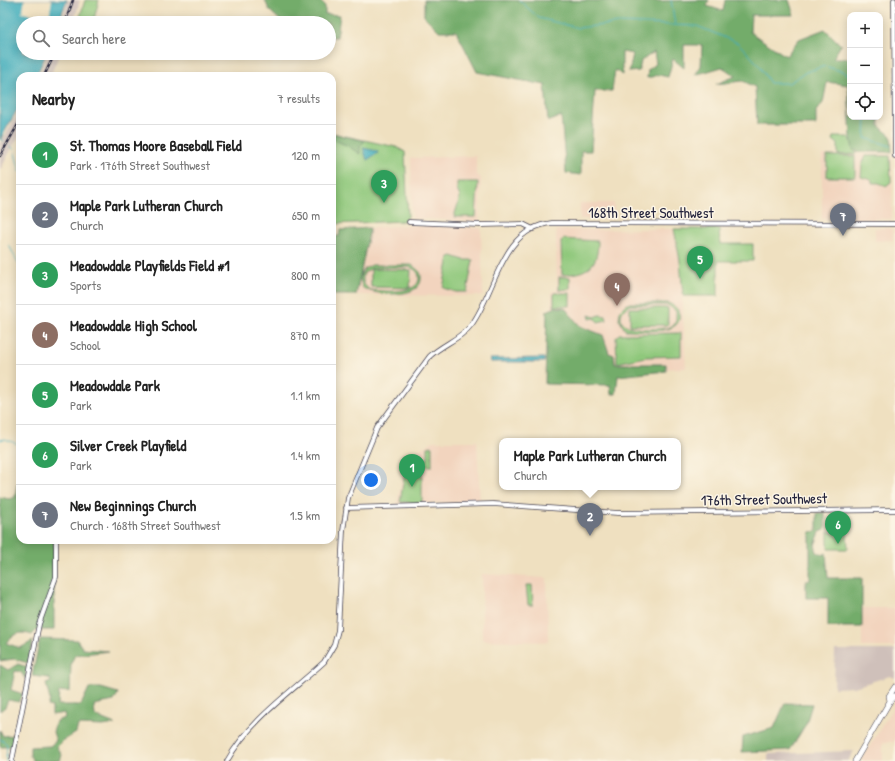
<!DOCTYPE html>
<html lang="en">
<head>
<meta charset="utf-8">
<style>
	body { margin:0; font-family:"Patrick Hand",sans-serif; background:#f2f2f2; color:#222 }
	.controls { position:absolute; right:12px; top:12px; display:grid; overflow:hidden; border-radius:8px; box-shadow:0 2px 10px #0003 }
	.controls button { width:36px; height:36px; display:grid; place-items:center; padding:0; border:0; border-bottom:1px solid #e0e0e0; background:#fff; color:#222; font:20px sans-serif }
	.you { position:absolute; left:371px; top:480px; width:14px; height:14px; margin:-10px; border:3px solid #fff; border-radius:50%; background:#1a73e8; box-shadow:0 0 0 6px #1a73e833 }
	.badge { display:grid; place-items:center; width:26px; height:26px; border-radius:50%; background:#1f6fb2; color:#fff; font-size:13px; font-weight:700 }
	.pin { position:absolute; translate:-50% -33px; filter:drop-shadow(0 1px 2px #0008) }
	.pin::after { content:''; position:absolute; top:21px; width:14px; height:12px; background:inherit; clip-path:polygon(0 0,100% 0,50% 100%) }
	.popup { position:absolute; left:499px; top:438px; width:182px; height:52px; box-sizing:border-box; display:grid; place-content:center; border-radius:8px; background:#fff; filter:drop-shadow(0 1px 3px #0005); font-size:13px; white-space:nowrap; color:#767676 }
	.popup b { font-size:15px; color:#222 }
	.popup::after { content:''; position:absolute; left:50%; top:100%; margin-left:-8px; border:8px solid transparent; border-top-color:#fff }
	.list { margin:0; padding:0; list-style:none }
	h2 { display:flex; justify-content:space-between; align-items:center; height:52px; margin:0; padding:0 16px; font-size:17px }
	h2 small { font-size:13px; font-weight:400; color:#767676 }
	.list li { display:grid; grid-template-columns:26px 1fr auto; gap:12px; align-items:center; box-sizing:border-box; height:60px; padding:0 16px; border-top:1px solid #e0e0e0 }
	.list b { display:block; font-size:15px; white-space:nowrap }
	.list p { margin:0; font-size:13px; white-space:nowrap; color:#767676 }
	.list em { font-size:13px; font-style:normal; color:#767676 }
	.icon { flex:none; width:22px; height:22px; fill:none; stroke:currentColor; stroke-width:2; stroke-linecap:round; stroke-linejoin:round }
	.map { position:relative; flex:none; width:895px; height:761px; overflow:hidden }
	.search { position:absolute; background:#fff; box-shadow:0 2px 10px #0003; left:16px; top:16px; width:320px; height:44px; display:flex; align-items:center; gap:10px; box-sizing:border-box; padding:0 14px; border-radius:22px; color:#767676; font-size:15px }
	.panel { position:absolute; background:#fff; box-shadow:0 2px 10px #0003; left:16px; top:72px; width:320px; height:472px; border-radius:12px }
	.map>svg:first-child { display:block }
</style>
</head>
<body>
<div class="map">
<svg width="895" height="761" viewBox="0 0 895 761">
	<rect width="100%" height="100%" fill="#fcf5e5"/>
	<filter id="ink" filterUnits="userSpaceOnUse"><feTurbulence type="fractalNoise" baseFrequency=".025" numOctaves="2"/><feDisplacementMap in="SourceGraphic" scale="8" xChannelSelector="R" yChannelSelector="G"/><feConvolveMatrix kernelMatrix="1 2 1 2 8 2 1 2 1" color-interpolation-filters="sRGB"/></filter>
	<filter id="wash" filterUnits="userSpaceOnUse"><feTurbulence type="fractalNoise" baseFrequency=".012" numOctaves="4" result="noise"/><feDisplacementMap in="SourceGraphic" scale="16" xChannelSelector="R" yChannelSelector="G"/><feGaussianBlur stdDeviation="0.9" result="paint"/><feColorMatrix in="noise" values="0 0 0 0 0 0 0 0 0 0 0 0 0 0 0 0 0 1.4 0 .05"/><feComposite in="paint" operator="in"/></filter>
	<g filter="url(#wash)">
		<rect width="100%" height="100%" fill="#efe0c0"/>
		<path fill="#f2d4be" d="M892,154V217L891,219H822V155Z
			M476,156V174L481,178L479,222L412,218L411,158Z
			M580,203H614L613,219H580Z
			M414,225L481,228L483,296L356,295L370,228Z
			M875,228H890L893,231V240L875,241Z
			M674,229L680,261L686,368L614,371L551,316L552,291H557L556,230Z
			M433,441H477L480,502L397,504L405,464L415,452Z
			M482,574L547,578L548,642L482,640Z
			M862,608H895V647H862Z
			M895,704V742H883V761H861Z"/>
		<path fill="#cfc0ba" d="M68,0H80L77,11L72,23H61Z
			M49,53H60L50,76H38Z
			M20,109V134L0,170V144Z
			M835,650H895V678L890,676L854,687L834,688Z
			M854,751L848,761H768V754Z"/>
		<path fill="#8fc87b" stroke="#58755b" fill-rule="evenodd" d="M85,0H99L94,19H84L80,17Z
			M332,133L396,147L405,152L408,217L403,221L332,224Z
			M834,137H849L857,154L838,155V144L833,140Z
			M827,156H855V177H827Z
			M866,156H890L891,182L886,186L879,183H872V180L861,177L862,164Z
			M457,182H478L476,217H454L460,197L457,190Z
			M674,229H719L720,244H753V261H718V296H683L680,261Z
			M563,239L598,241C598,268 587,273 562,275L561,242Z
			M452,256L464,260H473L467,292H456L443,288L449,257Z
			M372,265H412L420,272C430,301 371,296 362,287L360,277L364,269ZM409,267C415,269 419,272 419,278C419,295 383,291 372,290C364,288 361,281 364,273L372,268Z
			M371,269L411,270L410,288L371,287Z
			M559,277H570V289L559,290Z
			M554,293H570V306H554Z
			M668,303C673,305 678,308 679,313C685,337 638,330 625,330L619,319L620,310L625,305L630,303ZM631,305H668L676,311V321L673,325L668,328C656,328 611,334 623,310Z
			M630,308H668V325H630Z
			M589,315L595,317L600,315L606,316L607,320L598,322L595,318L590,319Z
			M681,333V356L646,357L617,363L616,337L619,334Z
			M432,446V466H421V459H428V447Z
			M405,472H422V503L400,502Z
			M828,532L847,533L848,549H828Z
			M526,585H532L533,605H528Z"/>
		<path fill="#73ac6b" stroke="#4a6753" d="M265,0L320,1L325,6V14L340,15L337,37H329V23H283L269,10Z
			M424,0L660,1L709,0L707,6L723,11L725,0H789L794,15H751L750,32L786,56L799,39L825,29L841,45L833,58H850V117H879V126L891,136L892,152H861L853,150L851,138L848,85L827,82L823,103L816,111V125H757L755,87L743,81L716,84L736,76L722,67L695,75L701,66L702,45H684V68L673,59L668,77L659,75L647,78L648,70L656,64L654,52L641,61L639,71L629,72L633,54L622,52V75L615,70L612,91H595L591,151H581V175L566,173L561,116L548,122L545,85L477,72L456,31H439L424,16Z
			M332,133L365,141L360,146V154L348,146L332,139Z
			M370,228L356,295H332V237L339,236L340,230Z
			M556,307L565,308L580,326L603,335L609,353L614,355L615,364H666V371L618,376L616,394H611L610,385L545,384L547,311Z
			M17,484L18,499H20V540H54V630H37L32,635C20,631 14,633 6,643L20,648L33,641L28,663L14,659L0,661V497L9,499L15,497Z
			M817,513H825V530L820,532L815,545L817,552L823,555L826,553L828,578H862V627H828V598H806V580H810V532L817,531Z
			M40,639L77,640L83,649L109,651L75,655L71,663L70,691L59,692L58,705H81L89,688H101L118,693L114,701L94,705L95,716L115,724L103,726L78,725L76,733L64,740L57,747L62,755L60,761H33L30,756V747L50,746L56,741L53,732L56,721L65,718L64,713L52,715V707L48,706L50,700L46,684L51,682L49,678L32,676Z
			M18,664L27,667L25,679L21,672L15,671L11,690L23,694L19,702L8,700L5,707L0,711V665L8,670Z
			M785,703L812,704L806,724L790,750L742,752L743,737L774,728Z
			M0,730L3,736L13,735L12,747H0Z"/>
		<path fill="#3dacbb" stroke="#30677b" d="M0,0H67L58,23H23V53H47L36,76H20V105L0,140Z
			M363,148L377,151L378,153L367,160Z
			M544,358V362H491L490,359Z"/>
		<path fill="#efe0c0" d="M25,0H52L49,17L22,13Z"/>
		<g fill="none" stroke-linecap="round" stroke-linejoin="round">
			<path stroke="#3dacbb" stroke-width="1" d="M519,0L539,18L578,28L619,23L697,26L738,43L758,64L770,83H789L806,72L825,66L844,72L850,76
				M671,0L675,25
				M866,117L865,138L891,146
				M0,138L4,141
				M9,145L14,149L20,172
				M9,245L20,267
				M0,440L5,439L20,445
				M0,739L7,744L6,761"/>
		</g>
	</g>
	<g filter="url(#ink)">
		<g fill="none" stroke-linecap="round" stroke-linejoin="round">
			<defs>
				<path id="secondary" d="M894,0L895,156
					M409,222L481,225L523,224L533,229
					M346,508L493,504L618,513L895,510
					M12,761L39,624L56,577V540
					M227,761C250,720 290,693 324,662L334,645L338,630L343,531L348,498L377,428L430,356C443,344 462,338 472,324C496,291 501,228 552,223L895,224"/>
				<path id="highway" d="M890,701L889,696L895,687
					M855,761L890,701L895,696"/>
			</defs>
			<use href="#secondary" stroke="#413e4f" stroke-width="5.5"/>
			<use href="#highway" stroke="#413e4f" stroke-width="6"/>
			<use href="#secondary" stroke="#fff" stroke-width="4"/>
			<use href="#highway" stroke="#fff" stroke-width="5"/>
			<defs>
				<path id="rail" d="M65,23L73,0
					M44,76L55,53
					M0,156L20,121"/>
			</defs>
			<use href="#rail" stroke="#22223b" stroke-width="2.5"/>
			<use href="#rail" stroke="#fcf5e5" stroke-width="1" stroke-dasharray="3" stroke-linecap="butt"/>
		</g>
	</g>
	<g text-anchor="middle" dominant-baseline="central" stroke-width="3" stroke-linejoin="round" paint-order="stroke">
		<g font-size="15" fill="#22223b" stroke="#fcf5e5">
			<text x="651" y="212">168th Street Southwest</text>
			<text transform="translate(764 499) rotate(-1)">176th Street Southwest</text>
		</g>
	</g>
</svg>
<div class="controls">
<button>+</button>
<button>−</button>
<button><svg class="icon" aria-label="locate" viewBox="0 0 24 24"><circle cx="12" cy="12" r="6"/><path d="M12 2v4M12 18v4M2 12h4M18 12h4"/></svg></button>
</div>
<div class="you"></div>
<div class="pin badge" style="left:412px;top:487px;background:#2e9e5b">1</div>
<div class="pin badge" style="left:590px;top:536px;background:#6b7280">2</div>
<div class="popup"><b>Maple Park Lutheran Church</b>Church</div>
<div class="pin badge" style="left:384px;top:203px;background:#2e9e5b">3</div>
<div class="pin badge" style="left:617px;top:306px;background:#8d6e63">4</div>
<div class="pin badge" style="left:700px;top:279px;background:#2e9e5b">5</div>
<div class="pin badge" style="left:838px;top:544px;background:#2e9e5b">6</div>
<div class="pin badge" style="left:843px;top:236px;background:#6b7280">7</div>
<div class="search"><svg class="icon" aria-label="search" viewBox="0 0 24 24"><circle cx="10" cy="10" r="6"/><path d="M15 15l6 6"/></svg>Search here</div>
<section class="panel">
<h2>Nearby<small>7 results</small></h2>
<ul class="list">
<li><span class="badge" style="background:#2e9e5b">1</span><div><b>St. Thomas Moore Baseball Field</b><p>Park · 176th Street Southwest</p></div><em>120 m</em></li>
<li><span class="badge" style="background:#6b7280">2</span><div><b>Maple Park Lutheran Church</b><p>Church</p></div><em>650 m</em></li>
<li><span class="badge" style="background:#2e9e5b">3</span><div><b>Meadowdale Playfields Field #1</b><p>Sports</p></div><em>800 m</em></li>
<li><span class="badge" style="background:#8d6e63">4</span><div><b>Meadowdale High School</b><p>School</p></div><em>870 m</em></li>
<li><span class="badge" style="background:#2e9e5b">5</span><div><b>Meadowdale Park</b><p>Park</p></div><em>1.1 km</em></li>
<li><span class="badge" style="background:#2e9e5b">6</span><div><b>Silver Creek Playfield</b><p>Park</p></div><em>1.4 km</em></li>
<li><span class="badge" style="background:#6b7280">7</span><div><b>New Beginnings Church</b><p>Church · 168th Street Southwest</p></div><em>1.5 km</em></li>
</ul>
</section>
</div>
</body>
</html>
